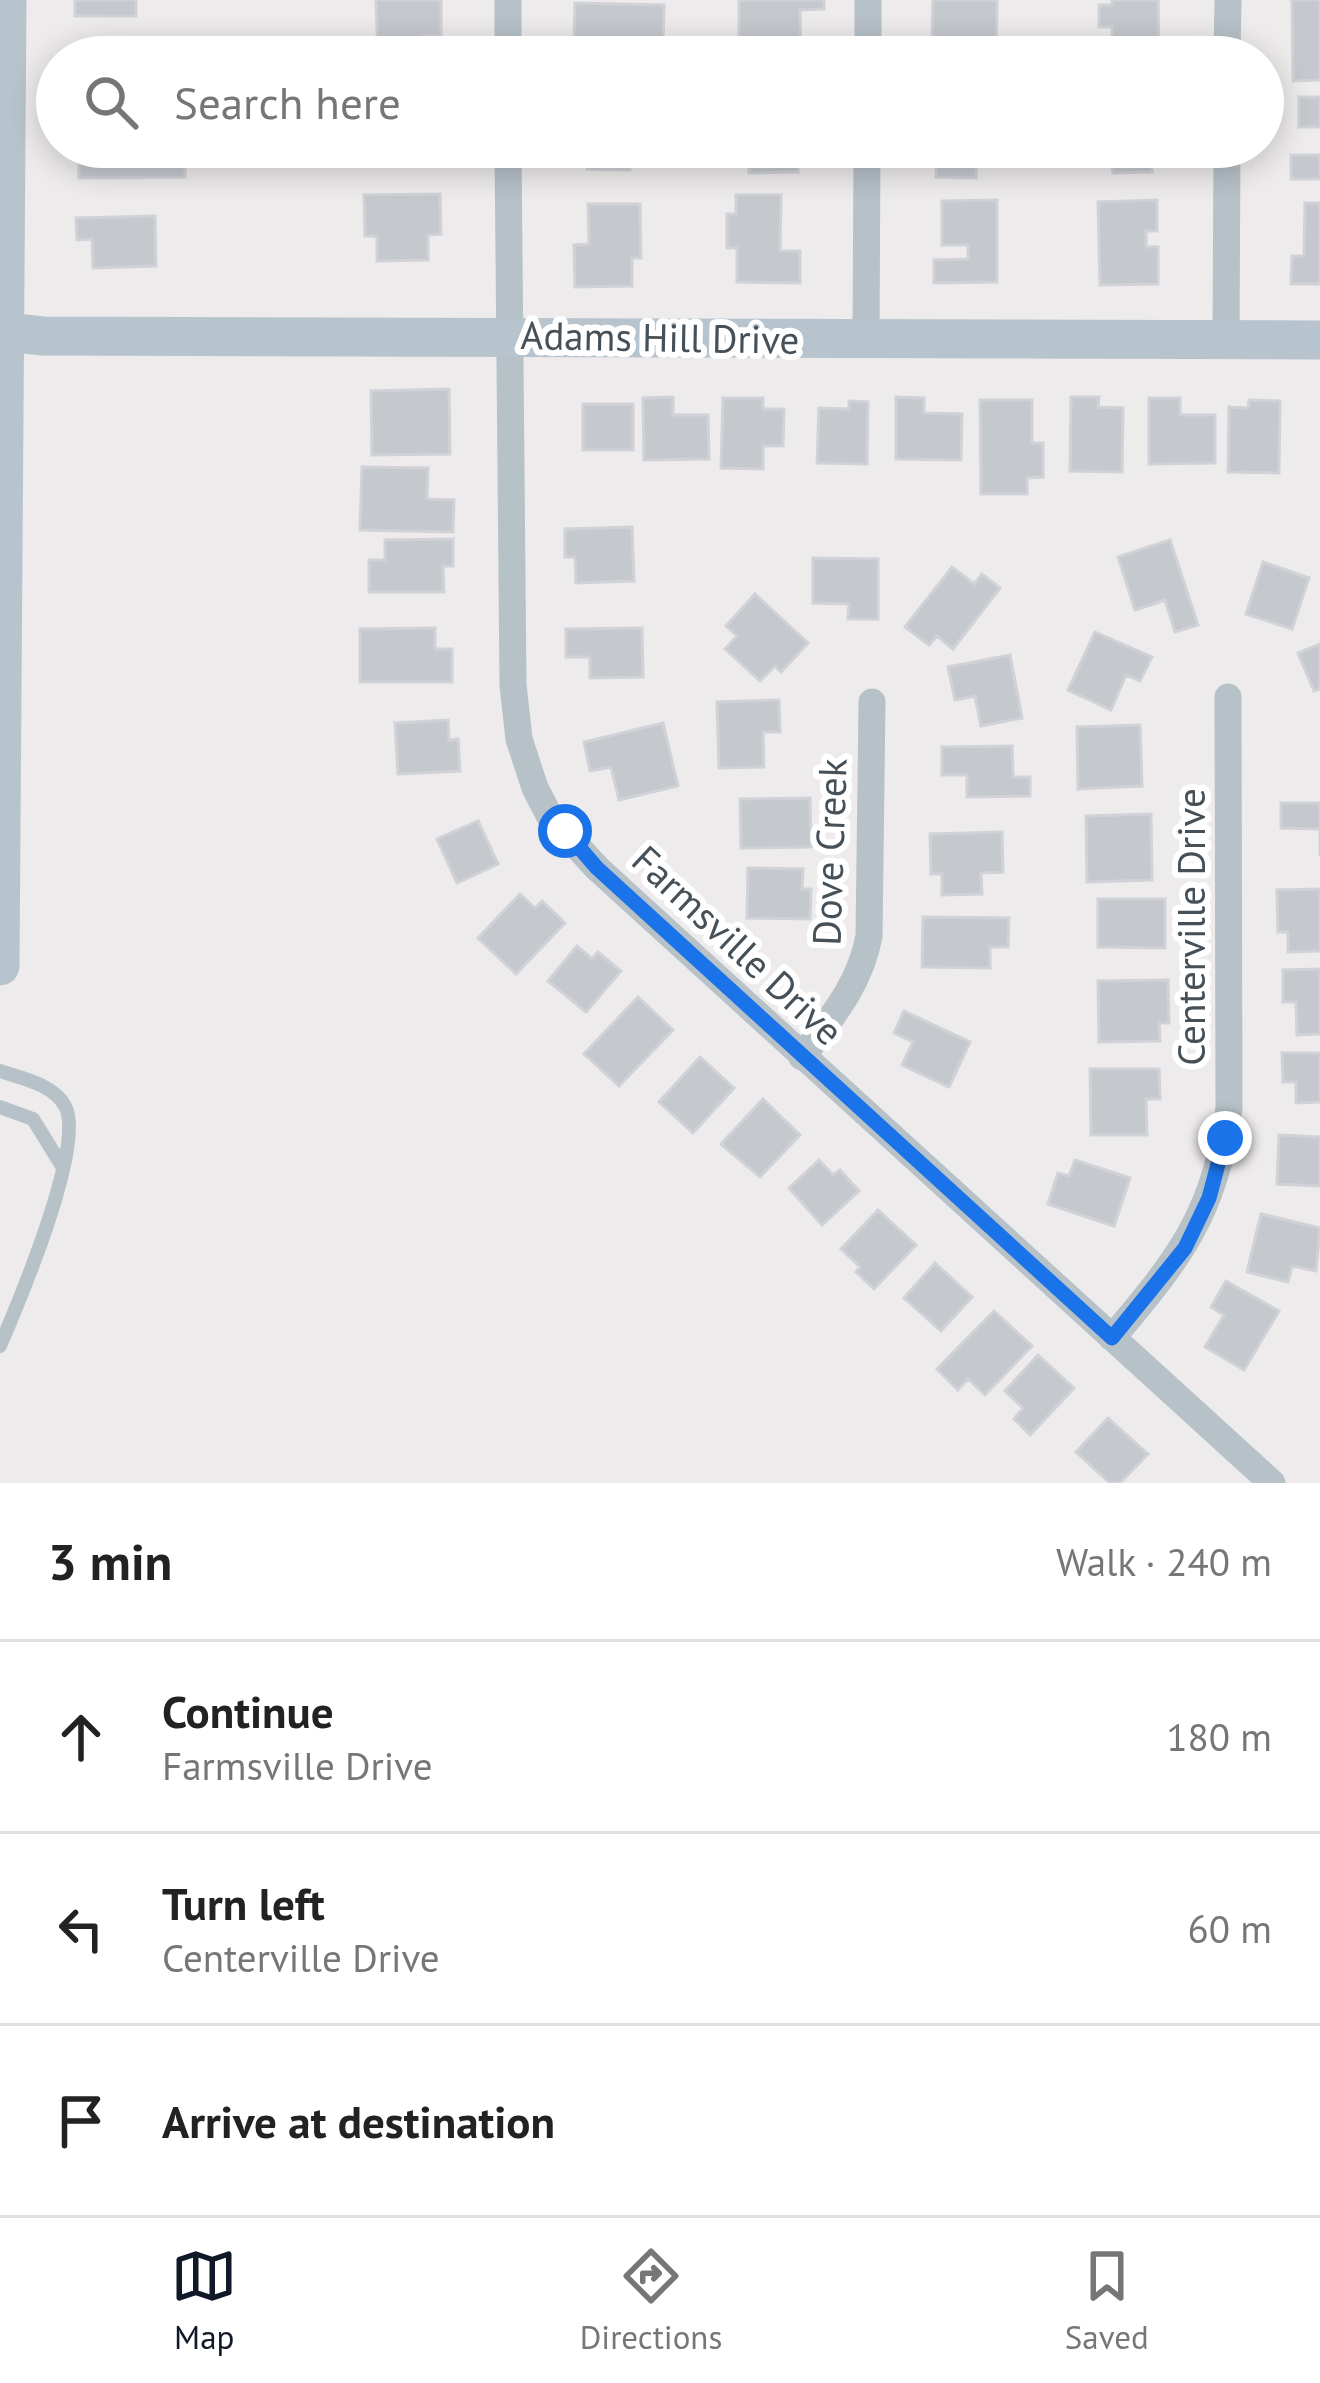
<!DOCTYPE html>
<html lang="en">
<head>
<meta charset="utf-8">
<style>
	body { margin:0; font-family:"PT Sans",sans-serif; background:#f6f6f6; color:#222 }
	.stop { position:absolute; width:36px; height:36px; margin:-27px; border:9px solid #1a73e8; border-radius:50%; background:#fff }
	.stop.end { background:#1a73e8; border-color:#fff; box-shadow:0 3px 12px #0008 }
	.list { margin:0; padding:0; list-style:none }
	h2 { display:flex; justify-content:space-between; align-items:center; height:156px; margin:0; padding:0 48px; font-size:51px }
	h2 small { font-size:39px; font-weight:400; color:#767676 }
	.list li { display:grid; grid-template-columns:78px 1fr auto; gap:36px; align-items:center; box-sizing:border-box; height:192px; padding:0 48px; border-top:3px solid #e0e0e0 }
	.list b { display:block; font-size:45px; white-space:nowrap }
	.list p { margin:0; font-size:39px; white-space:nowrap; color:#767676 }
	.list em { font-size:39px; font-style:normal; color:#767676 }
	.icon { flex:none; width:66px; height:66px; fill:none; stroke:currentColor; stroke-width:2; stroke-linecap:round; stroke-linejoin:round }
	.map { position:relative; flex:none; width:1320px; height:1483px; overflow:hidden }
	.search { position:absolute; background:#fff; box-shadow:0 6px 30px #0003; left:36px; right:36px; top:36px; height:132px; display:flex; align-items:center; gap:30px; box-sizing:border-box; padding:0 42px; border-radius:66px; color:#767676; font-size:45px }
	.sheet { height:732px; background:#fff }
	nav { display:flex; justify-content:space-around; align-items:center; box-sizing:border-box; height:168px; border-top:3px solid #e0e0e0; background:#fff; font-size:33px; color:#767676 }
	nav a { display:grid; justify-items:center; gap:6px }
	nav .on { color:#111827 }
	.map>svg:first-child { display:block }
</style>
</head>
<body>
<div class="map">
<svg width="1320" height="1483" viewBox="0 0 1320 1483">
	<rect width="100%" height="100%" fill="#eeebec"/>
	<path fill="#c5c9ce" stroke="#d0d2d7" stroke-width="3" d="M75,0H136V16H75Z
		M376,0H441V36H423L424,57H378Z
		M739,0H824V9L800,10L801,57H739Z
		M933,0H997L996,57H946L947,42L932,41Z
		M1112,0H1158L1159,57H1098V50H1112V27H1099V5H1112Z
		M1292,0H1320V80L1293,81Z
		M575,3L664,5L663,45H640L639,57H588V46H574Z
		M275,44H312V57H275Z
		M75,49H159V57H75Z
		M1299,97H1320V127H1299Z
		M79,147H185V177L79,178Z
		M363,147H438V157L363,159Z
		M587,147H630V170L587,169Z
		M735,147H797L798,172L749,173V156L736,157Z
		M937,147H977L976,178L936,177Z
		M1098,147H1151L1152,172L1113,173L1112,161H1098Z
		M1291,155H1320V179H1291Z
		M440,194L441,234L428,235V260L377,261V236H365L364,195Z
		M736,195H781L780,251H800V283L737,282V248H727V214H736Z
		M997,200V282L934,283V260L968,259V245H942V201Z
		M1157,200V231H1146V247H1158V284L1100,285L1098,202Z
		M1305,203H1320V284H1291L1292,256H1304Z
		M588,204H640L641,258H632V286L575,287L574,245L589,244Z
		M155,216L156,266L93,268L92,239L77,240L76,218Z
		M449,389L450,454L372,455L371,391Z
		M673,397V415H708L709,459L644,460L643,398Z
		M896,397L924,398V413L962,414L961,460L896,459Z
		M1071,397H1099L1098,407L1123,408L1122,472L1070,471Z
		M723,398H763V409H784L783,446H763V469L721,468Z
		M1149,398H1180V415H1215V463L1149,464Z
		M980,400H1032V443H1043V477L1027,478V494H981Z
		M1249,400L1280,401L1279,473L1228,472L1229,407L1248,408Z
		M849,401L868,402L867,464L817,463L819,408L849,409Z
		M583,404H633V450H583Z
		M362,467L428,468L427,499L454,500L453,532L360,530Z
		M632,527L634,581L576,583L575,557H565V529Z
		M453,539V566H443L444,592H369V560H385V540Z
		M1170,540L1198,625L1175,632L1165,600L1135,610L1118,557Z
		M813,558L878,559V619H848L849,604L813,603Z
		M1263,562L1309,578L1292,629L1246,614Z
		M952,567L974,584L982,574L1000,588L953,649L937,636L929,645L905,627Z
		M755,594L808,643L781,672L775,666L760,681L725,649L737,636L726,626Z
		M435,628V649H452V682H360V629Z
		M642,628L643,677L590,678V657H566V629Z
		M1095,632L1152,657L1140,681L1126,675L1111,710L1068,690Z
		M1320,644V689L1314,691L1298,653Z
		M1010,655L1022,718L981,726L975,696L955,700L948,667Z
		M779,700L780,732H763L764,767L719,768L717,702Z
		M448,720L449,740L458,739L460,771L398,774L395,723Z
		M663,723L678,786L619,800L611,767L590,771L584,742Z
		M1140,725L1142,786L1078,789L1077,727Z
		M1012,746L1013,777H1030V796L967,797V775H942V747Z
		M810,798L811,847L741,848L740,799Z
		M1281,803H1320V856V829L1281,828Z
		M1151,814L1152,880L1087,882L1086,816Z
		M478,821L498,864L457,883L437,839Z
		M1002,832L1003,872L981,873L982,894L942,895V874H931L930,834Z
		M748,868L803,869L802,889H811L810,919L747,918Z
		M1320,889V951L1288,952V932H1278L1277,890Z
		M520,894L535,908L542,901L565,923L516,974L478,938Z
		M1098,899H1165V948L1098,947Z
		M923,917L1009,918L1008,947H990V968L922,967Z
		M577,946L592,959L598,952L621,971L586,1012L548,981Z
		M1320,969V1034L1297,1035L1296,1002H1283V970Z
		M1168,980L1169,1023H1159L1160,1041L1099,1042L1098,981Z
		M638,997L673,1030L619,1086L584,1054Z
		M904,1011L970,1042L949,1087L902,1065L913,1042L894,1033Z
		M1282,1053H1320V1102L1296,1103V1082H1283Z
		M700,1057L734,1088L693,1133L659,1102Z
		M1090,1069H1159L1160,1099H1146L1147,1135H1091Z
		M763,1099L800,1135L760,1177L721,1144Z
		M1279,1135L1320,1137V1186L1277,1184Z
		M819,1160L833,1175L840,1170L859,1191L822,1225L789,1188Z
		M1075,1160L1130,1178L1114,1226L1048,1204L1058,1173L1069,1176Z
		M878,1210L916,1245L874,1289L856,1272L860,1267L841,1249Z
		M1261,1214L1320,1228L1316,1271L1292,1266L1288,1282L1247,1272Z
		M935,1263L972,1297L941,1331L904,1298Z
		M1226,1281L1279,1311L1244,1370L1205,1347L1224,1315L1211,1307Z
		M994,1311L1032,1346L985,1395L968,1379L958,1390L937,1369Z
		M1038,1355L1074,1388L1030,1435L1014,1419L1023,1408L1005,1391Z
		M1108,1418L1148,1454L1120,1483H1110L1076,1452Z"/>
	<g fill="none" stroke-linecap="round" stroke-linejoin="round">
		<path stroke="#b7c1c8" stroke-width="14" d="M0,1071C21,1078 53,1084 65,1106C86,1144 18,1304 0,1346
			M0,1107L33,1119L62,1166"/>
		<path stroke="#b7c1c8" stroke-width="27" d="M508,57V0
			M868,57V0
			M1227,57L1228,0
			M508,147L513,685L519,739L535,788L550,817L597,868L1272,1483
			M866,339L867,147
			M1226,339L1227,147
			M802,1057C831,1018 860,985 869,936L872,702
			M1112,1338C1178,1260 1216,1213 1229,1108L1228,697"/>
		<path stroke="#b8c4cd" stroke-width="39" d="M7,332L43,336L1320,340
			M0,966L7,0"/>
	</g>
	<g fill="none" stroke-linecap="round" stroke-linejoin="round">
		<path stroke="#1a73e8" stroke-width="15" d="M565,831L597,868L1112,1338L1185,1248L1209,1198L1225,1138"/>
	</g>
	<g text-anchor="middle" dominant-baseline="central" stroke-width="12" stroke-linejoin="round" paint-order="stroke">
		<g font-size="39" fill="#455058" stroke="#fff">
			<text transform="translate(660 337) rotate(1)">Adams Hill Drive</text>
			<text transform="translate(829 852) rotate(-88)">Dove Creek</text>
			<text transform="translate(1190 927) rotate(-90)">Centerville Drive</text>
			<text transform="translate(738 945) rotate(43)">Farmsville Drive</text>
		</g>
	</g>
</svg>
<div class="stop" style="left:565px;top:831px"></div>
<div class="stop end" style="left:1225px;top:1138px"></div>
<div class="search"><svg class="icon" aria-label="search" viewBox="0 0 24 24"><circle cx="10" cy="10" r="6"/><path d="M15 15l6 6"/></svg>Search here</div>
</div>
<section class="sheet">
<h2>3 min<small>Walk · 240 m</small></h2>
<ul class="list">
<li><svg class="icon" aria-label="ahead" viewBox="0 0 24 24"><path d="M12 20V5M6 11l6-6 6 6"/></svg><div><b>Continue</b><p>Farmsville Drive</p></div><em>180 m</em></li>
<li><svg class="icon" aria-label="left" viewBox="0 0 24 24"><path d="M17 20v-9H6M10 6l-5 5 5 5"/></svg><div><b>Turn left</b><p>Centerville Drive</p></div><em>60 m</em></li>
<li><svg class="icon" aria-label="arrive" viewBox="0 0 24 24"><path d="M6 21V4h12l-3 4 3 4H6"/></svg><div><b>Arrive at destination</b></div></li>
</ul>
</section>
<nav>
<a class="on"><svg class="icon" aria-label="map" viewBox="0 0 24 24"><path d="M3 6l6-2 6 2 6-2v14l-6 2-6-2-6 2zM9 4v14M15 6v14"/></svg>Map</a>
<a><svg class="icon" aria-label="directions" viewBox="0 0 24 24"><path d="M12 3l9 9-9 9-9-9zM9 14v-3h6M13 9l2 2-2 2"/></svg>Directions</a>
<a><svg class="icon" aria-label="saved" viewBox="0 0 24 24"><path d="M7 4h10v16l-5-4-5 4z"/></svg>Saved</a>
</nav>
</body>
</html>
